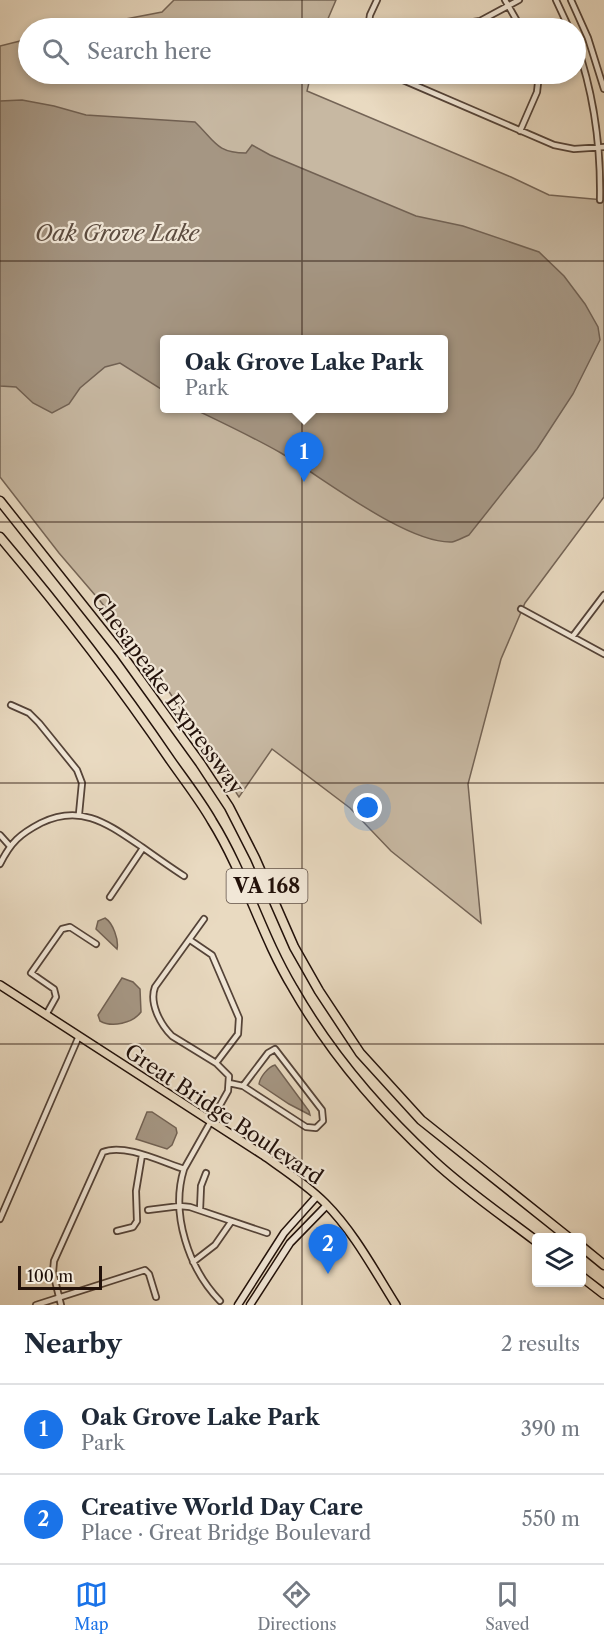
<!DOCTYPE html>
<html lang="en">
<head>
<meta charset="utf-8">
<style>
	body { margin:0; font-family:"Libre Caslon Text",serif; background:#f6f6f7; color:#1f2937 }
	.controls { position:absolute; right:18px; bottom:18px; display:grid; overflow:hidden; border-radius:6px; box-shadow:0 3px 9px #0003 }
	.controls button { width:54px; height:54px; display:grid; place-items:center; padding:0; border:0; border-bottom:2px solid #e0e1e3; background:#fff; color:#1f2937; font:30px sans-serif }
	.scale { position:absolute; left:18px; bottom:15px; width:84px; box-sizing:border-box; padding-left:6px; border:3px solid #22110a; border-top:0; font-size:16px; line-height:21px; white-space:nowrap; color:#22110a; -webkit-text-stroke:4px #f1e7d7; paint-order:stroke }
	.you { position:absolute; left:368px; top:808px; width:21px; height:21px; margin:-15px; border:4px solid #fff; border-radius:50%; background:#1a73e8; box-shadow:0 0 0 9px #1a73e833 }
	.badge { display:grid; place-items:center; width:39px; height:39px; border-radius:50%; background:#1a73e8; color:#fff; font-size:20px; font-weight:700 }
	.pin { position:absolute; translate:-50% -50px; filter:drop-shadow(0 2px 3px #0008) }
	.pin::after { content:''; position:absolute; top:32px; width:21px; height:18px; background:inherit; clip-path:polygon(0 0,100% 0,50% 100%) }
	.popup { position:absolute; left:160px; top:335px; width:288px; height:78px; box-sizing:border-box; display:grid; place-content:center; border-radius:6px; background:#fff; filter:drop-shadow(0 2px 4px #0005); font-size:20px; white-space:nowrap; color:#747a83 }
	.popup b { font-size:22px; color:#1f2937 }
	.popup::after { content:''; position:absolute; left:50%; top:100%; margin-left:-12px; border:12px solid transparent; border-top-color:#fff }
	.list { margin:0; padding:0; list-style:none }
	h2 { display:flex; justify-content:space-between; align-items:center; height:78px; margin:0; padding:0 24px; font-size:26px }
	h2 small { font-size:20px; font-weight:400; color:#747a83 }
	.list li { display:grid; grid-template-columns:39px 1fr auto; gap:18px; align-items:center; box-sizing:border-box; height:90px; padding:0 24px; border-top:2px solid #e0e1e3 }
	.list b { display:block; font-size:22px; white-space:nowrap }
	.list p { margin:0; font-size:20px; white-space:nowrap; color:#747a83 }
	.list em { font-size:20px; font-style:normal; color:#747a83 }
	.icon { flex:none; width:33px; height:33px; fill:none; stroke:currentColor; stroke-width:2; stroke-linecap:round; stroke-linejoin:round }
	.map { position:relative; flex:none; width:604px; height:1305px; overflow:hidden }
	.search { position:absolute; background:#fff; box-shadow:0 3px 9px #0003; left:18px; right:18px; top:18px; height:66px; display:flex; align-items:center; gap:15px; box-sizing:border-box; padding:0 21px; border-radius:33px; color:#747a83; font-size:22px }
	.sheet { height:258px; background:#fff }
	nav { display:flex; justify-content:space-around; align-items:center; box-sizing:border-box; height:84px; border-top:2px solid #e0e1e3; background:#fff; font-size:16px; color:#747a83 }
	nav a { display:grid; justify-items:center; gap:3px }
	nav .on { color:#1a73e8 }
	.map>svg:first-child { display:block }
</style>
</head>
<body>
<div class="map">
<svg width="604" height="1305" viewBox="0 0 604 1305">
	<rect width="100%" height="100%" fill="#e9dac1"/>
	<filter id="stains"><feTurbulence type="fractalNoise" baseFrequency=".00333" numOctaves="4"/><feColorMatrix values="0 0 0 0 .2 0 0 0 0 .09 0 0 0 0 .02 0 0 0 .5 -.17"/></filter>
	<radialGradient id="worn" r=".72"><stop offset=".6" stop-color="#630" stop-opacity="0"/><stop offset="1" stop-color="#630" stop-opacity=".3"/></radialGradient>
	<path fill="#c7b8a2" stroke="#746456" stroke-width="1.5" fill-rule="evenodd" d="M174,0H336L324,28H79L162,12Z
		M28,39V74H311L307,91L511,177L549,195L604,200V497L525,603L501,659L468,784L481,923L391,851L350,808L272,749L239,797L152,666L101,602L59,553L0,477V46ZM164,340H443V408H164Z"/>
	<path fill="#a59683" stroke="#716153" stroke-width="1.5" d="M22,100L54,106L86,115L195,122C215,141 216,153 246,153L252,145L270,155L416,216L463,226L539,252L564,276L585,304L598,327L600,340L573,394L537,449L469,535C464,537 457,541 452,542C406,544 321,476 281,453C253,437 223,423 194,409L443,408V340H164V391L120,363L105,367L80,388L69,404L52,413L33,403L16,387L0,386V101Z
		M105,918C113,923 119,940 117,949L96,929L98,921Z
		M122,978L133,982L140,989L141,1012C133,1023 112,1028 100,1021L98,1015Z
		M275,1065L309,1111L310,1115L289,1104L259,1084C260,1077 268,1067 275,1065Z
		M147,1112H152L176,1128L177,1133L172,1145L167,1149L136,1139Z"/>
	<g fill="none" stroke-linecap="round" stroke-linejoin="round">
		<defs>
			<path id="street" d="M505,0L521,28
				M556,0L569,28
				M571,0L588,38L604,89
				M460,24L480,21L519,0
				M368,28L370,15L377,0
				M576,43C594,94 601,146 600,200
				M389,74L554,145L574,149L604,147
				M520,131L537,92L539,74
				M521,609L604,654
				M573,636L604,595
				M11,705L29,713L39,723L77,770L82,783L79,814
				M0,835L9,845
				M0,864C11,842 20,834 41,823C82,803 109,825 142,847C156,857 170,867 184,876
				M110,897L143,848
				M204,919L155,987C149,1003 160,1024 172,1036L216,1063
				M190,940L212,955L239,1018L238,1034L216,1063L229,1076L228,1091L184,1169C170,1214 189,1269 220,1301
				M46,1015L56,997L54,989L31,973L62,929L70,927L96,944
				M229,1083L243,1086L306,1127L316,1128L323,1121L322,1110L275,1049L268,1053L243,1086
				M148,1210L180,1206L190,1207L267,1233
				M200,1210L201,1186L206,1173
				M0,1219L79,1036
				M117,1231L133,1227L137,1221L136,1191L142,1155
				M193,1262L215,1245L231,1222
				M36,1305L145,1270L149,1274L156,1297
				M61,1305L53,1272L54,1261L103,1152C124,1143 162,1162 184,1169"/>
			<path id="secondary" d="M238,1305L284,1233L317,1196
				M250,1305L290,1243L327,1205"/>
			<path id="primary" d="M0,985L263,1155C284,1170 306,1184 325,1203C354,1232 374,1270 396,1305"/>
			<path id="highway" d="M0,501L120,652L200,763L229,807L255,858L294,947L319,991L360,1053L421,1120L569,1238
				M0,537C61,609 118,683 171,761C185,781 200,800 212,821C245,874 261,935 293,988C330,1053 379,1110 433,1160C465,1190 502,1215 536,1241
				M582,1247L604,1265
				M582,1277L604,1294"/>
		</defs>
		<use href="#street" stroke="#544338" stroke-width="8"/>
		<use href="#secondary" stroke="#22110a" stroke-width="9"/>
		<use href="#primary" stroke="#22110a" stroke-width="10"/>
		<use href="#highway" stroke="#22110a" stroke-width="11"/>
		<use href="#street" stroke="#f1e7d7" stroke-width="4.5"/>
		<use href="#secondary" stroke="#f1e7d7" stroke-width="6"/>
		<use href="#primary" stroke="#e9dac1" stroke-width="7"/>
		<use href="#highway" stroke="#e9dac1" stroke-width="8"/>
	</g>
	<path fill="none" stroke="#22110a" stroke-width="1.5" stroke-opacity="0.55" d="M302,0V28M302,74V1305M0,261H604M0,522H604M0,783H604M0,1044H604"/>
	<g text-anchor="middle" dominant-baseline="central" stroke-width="4.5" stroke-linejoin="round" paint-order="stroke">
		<rect fill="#f1e7d7" stroke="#605148" stroke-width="1.5" x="226.5" y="869" width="81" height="34" rx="4.5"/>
		<g font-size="20" font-weight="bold" fill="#22110a">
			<text x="267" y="886">VA 168</text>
		</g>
		<g font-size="21" fill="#22110a" stroke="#f1e7d7">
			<text transform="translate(168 693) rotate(54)">Chesapeake Expressway</text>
			<text transform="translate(224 1114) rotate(34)">Great Bridge Boulevard</text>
		</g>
		<g font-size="22" font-style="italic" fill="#5d4d40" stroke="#f1e7d7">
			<text x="117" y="233">Oak Grove Lake</text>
		</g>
	</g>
	<rect width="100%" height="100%" filter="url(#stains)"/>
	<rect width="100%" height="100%" fill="url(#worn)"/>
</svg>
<div class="controls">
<button><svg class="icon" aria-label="layers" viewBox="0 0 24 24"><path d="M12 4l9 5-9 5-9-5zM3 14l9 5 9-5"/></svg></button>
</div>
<div class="scale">100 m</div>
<div class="you"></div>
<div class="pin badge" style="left:304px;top:482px">1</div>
<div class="popup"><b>Oak Grove Lake Park</b>Park</div>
<div class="pin badge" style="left:328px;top:1274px">2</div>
<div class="search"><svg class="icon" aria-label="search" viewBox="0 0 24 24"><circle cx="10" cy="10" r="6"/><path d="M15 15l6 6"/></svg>Search here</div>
</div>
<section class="sheet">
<h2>Nearby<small>2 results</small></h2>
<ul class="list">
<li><span class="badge">1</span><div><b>Oak Grove Lake Park</b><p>Park</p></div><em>390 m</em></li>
<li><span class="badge">2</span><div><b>Creative World Day Care</b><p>Place · Great Bridge Boulevard</p></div><em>550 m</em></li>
</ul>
</section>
<nav>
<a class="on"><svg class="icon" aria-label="map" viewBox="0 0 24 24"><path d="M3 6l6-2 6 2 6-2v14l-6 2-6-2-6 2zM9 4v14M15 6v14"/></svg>Map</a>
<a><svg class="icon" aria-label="directions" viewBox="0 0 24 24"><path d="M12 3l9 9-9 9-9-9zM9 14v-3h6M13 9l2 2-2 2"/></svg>Directions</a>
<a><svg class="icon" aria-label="saved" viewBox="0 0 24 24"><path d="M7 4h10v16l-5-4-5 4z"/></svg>Saved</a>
</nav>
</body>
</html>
